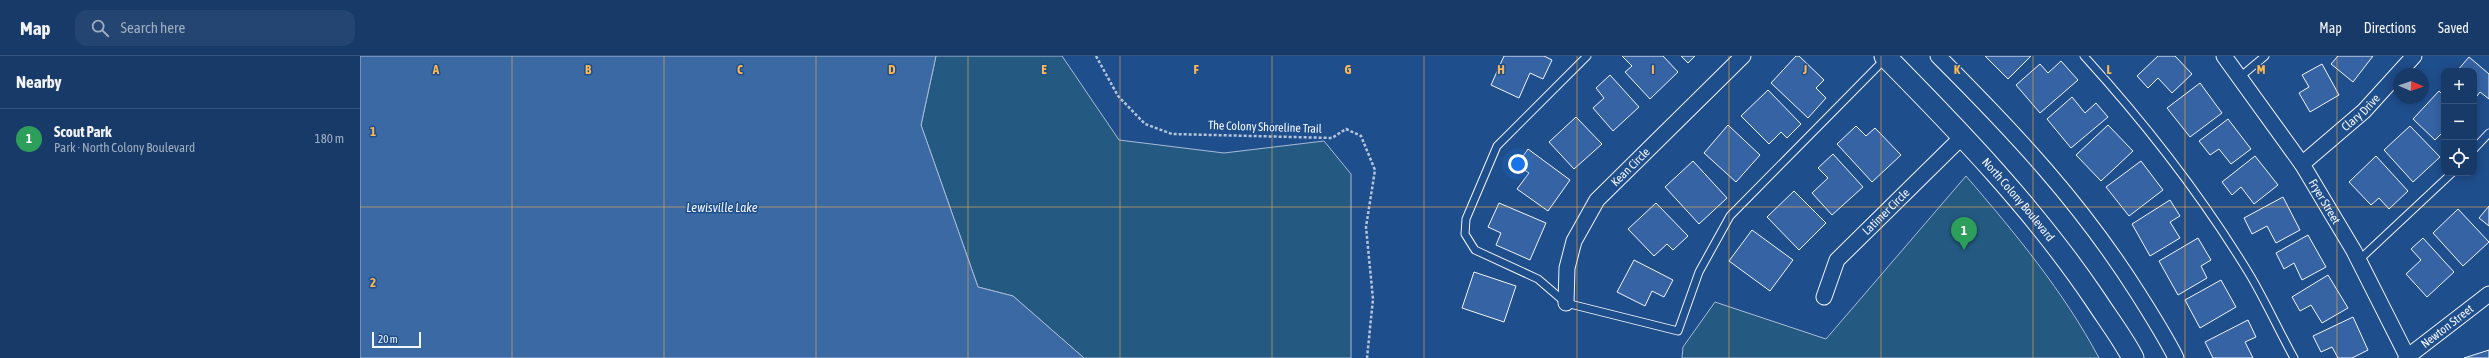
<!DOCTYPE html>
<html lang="en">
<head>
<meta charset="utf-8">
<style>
	body { margin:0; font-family:"Asap Condensed",sans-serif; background:#244571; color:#f1f3f6 }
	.controls { position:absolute; right:12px; top:12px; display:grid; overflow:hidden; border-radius:8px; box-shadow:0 2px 10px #0003 }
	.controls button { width:36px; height:36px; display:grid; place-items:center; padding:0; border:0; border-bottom:1px solid #36547d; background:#173a69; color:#f1f3f6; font:20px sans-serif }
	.compass { position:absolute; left:2033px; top:12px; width:36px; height:36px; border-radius:50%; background:#173a69; box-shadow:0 2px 10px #0003; rotate:92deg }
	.scale { position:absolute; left:12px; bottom:10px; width:49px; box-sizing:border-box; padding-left:4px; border:2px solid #f2f6ff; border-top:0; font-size:11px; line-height:14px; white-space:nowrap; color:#f2f6ff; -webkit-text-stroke:3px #1f4e8c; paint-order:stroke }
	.you { position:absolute; left:1158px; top:108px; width:14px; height:14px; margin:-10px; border:3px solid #fff; border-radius:50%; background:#1a73e8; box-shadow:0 0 0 6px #1a73e833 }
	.badge { display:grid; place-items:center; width:26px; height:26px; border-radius:50%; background:#95b2f1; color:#fff; font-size:13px; font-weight:700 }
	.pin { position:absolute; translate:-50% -33px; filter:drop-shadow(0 1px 2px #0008) }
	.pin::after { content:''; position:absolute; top:21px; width:14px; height:12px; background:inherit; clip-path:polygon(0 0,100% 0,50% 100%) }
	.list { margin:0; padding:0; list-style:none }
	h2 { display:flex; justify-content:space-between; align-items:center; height:52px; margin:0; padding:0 16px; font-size:17px }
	h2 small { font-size:13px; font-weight:400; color:#9eadc0 }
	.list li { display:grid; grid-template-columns:26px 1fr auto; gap:12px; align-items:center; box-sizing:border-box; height:60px; padding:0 16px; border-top:1px solid #36547d }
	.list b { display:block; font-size:15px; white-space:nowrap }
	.list p { margin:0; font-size:13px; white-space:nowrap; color:#9eadc0 }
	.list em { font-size:13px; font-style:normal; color:#9eadc0 }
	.icon { flex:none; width:22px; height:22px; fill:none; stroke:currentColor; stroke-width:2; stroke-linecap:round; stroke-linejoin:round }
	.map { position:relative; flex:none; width:2129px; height:302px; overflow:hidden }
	header { display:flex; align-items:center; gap:24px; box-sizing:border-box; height:56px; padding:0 20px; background:#173a69; border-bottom:1px solid #36547d }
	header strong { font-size:19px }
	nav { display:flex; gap:22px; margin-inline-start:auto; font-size:14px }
	.search { width:280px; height:36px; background:#244571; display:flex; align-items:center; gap:10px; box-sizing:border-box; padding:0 14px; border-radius:12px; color:#9eadc0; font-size:15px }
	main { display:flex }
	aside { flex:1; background:#173a69 }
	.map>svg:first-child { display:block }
</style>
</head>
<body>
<header>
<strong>Map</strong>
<div class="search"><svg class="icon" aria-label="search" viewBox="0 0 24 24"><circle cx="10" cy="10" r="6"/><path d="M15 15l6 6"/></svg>Search here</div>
<nav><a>Map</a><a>Directions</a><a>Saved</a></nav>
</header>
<main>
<aside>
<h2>Nearby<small></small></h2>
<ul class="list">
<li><span class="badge" style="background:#2e9e5b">1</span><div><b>Scout Park</b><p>Park · North Colony Boulevard</p></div><em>180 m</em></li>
</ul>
</aside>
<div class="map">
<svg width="2129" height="302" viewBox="0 0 2129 302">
	<rect width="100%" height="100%" fill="#1f4e8c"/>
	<path fill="#245a82" stroke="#a8bbd7" d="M576,0H702L759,84L864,97L964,85L991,118V302H724L653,240L618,231L561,69Z
		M1606,120C1655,177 1704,236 1739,302H1322L1323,291L1355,246L1466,283Z"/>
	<path fill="#3b69a3" stroke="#a8bbd7" d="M0,0H576L561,69L618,231L653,240L724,302H0Z"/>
	<path fill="#3563a3" stroke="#f2f6ff" d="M1144,0H1184L1192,4L1183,23L1170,17L1159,42L1131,29Z
		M1262,0H1303L1318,16L1290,43L1265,16L1272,10Z
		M1321,0H1335L1328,7Z
		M1436,0H1439L1464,24L1456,32L1466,42L1448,62L1411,27Z
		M1625,0H1671L1648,23Z
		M1798,0H1815L1832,18L1812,37L1798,22L1788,32L1777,20Z
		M1978,0H2013L1993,26L1971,8Z
		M2109,1L2129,18V43L2120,36L2114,44V15H2097Z
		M1701,5L1718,24L1680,57L1656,29L1680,8L1688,17Z
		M1962,8L1979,39L1950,56L1939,37L1949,31L1942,19Z
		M1250,19L1279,51L1253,75L1233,52L1244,42L1236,32Z
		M1840,27L1862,57L1830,81L1807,52Z
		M1408,34L1441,68L1427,82L1421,76L1409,88L1381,60Z
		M2079,35L2084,40V75L2075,84L2053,63Z
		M1712,41L1725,57L1736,47L1748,61L1711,92L1687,63Z
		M1216,61L1242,88L1214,113L1189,86Z
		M1868,63L1891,93L1871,108L1859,93L1850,99L1839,85Z
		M1368,69L1400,99L1376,126L1344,97Z
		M1748,69L1773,95L1741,125L1716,99Z
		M1496,70L1506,80L1515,72L1541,99L1512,126L1477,88Z
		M2050,70L2080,101L2053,126L2024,94Z
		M1168,93L1210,124L1188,155L1157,133L1169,117L1157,109Z
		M1473,98L1503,131L1472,159L1452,137L1468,122L1458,112Z
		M1895,100L1918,129L1894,148L1881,131L1872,139L1862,126Z
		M2016,100L2048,135L2029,153L2019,142L2011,149L1989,126Z
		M1333,105L1367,142L1339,168L1305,131Z
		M1781,105L1803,134L1769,160L1746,131Z
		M1434,135L1466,167L1439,194L1407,161Z
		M1923,141L1940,174L1916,187L1907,170L1892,178L1884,162Z
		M1810,144L1820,160L1810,166L1820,182L1790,200L1772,168Z
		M1139,147L1186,167L1170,204L1136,189L1141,177L1128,171Z
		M1296,147L1328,180L1313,194L1307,188L1294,200L1268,173Z
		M2129,150V170L2119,162Z
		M2098,153L2129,186L2103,210L2073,177Z
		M1392,174L1433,204L1410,235L1369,205Z
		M1948,179L1966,211L1942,224L1934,207L1924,213L1916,197Z
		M1838,182L1851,204L1841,210L1847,222L1818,239L1799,205Z
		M2063,182L2094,216L2067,241L2046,218L2061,204L2051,193Z
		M1274,204L1313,224L1304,241L1292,235L1285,250L1257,236Z
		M1114,216L1156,230L1144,266L1102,252Z
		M1968,219L1988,252L1962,267L1951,249L1940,255L1932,241Z
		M1861,224L1876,251L1840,272L1825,244Z
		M1993,261L2008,294L1992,302H1978L1972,291L1961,296L1953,280Z
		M1888,264L1896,281L1885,286L1893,302H1853L1845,286Z
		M2129,294V302H2104Z"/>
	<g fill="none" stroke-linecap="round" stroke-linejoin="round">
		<defs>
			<path id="lane" d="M1227,0L1137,90L1106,163L1105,178L1115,194L1178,223L1206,247L1318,275L1339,216L1370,160L1525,3
				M1724,0C1786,68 1842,140 1890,219C1906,246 1919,275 1934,302
				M1880,21L1905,0
				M2114,93L2129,77
				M1999,204L2092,117"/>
			<g id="street">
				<path d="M1578,0C1655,77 1721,147 1779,239C1792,260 1805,280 1816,302"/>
				<path id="s1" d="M1864,0L1942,108L1994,195L2048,302"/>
				<path id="s2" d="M1942,108L2004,55L2054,0"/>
				<path id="s3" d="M1464,241L1477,204L1603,80"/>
				<path id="s4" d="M1206,247L1207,212L1214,185L1237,144L1383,0"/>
				<path id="s5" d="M2046,302L2129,238"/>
			</g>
			<g id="secondary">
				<path id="s6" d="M1525,0C1600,76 1675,154 1735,243C1748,263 1762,281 1773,302"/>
			</g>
		</defs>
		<use href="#lane" stroke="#f2f6ff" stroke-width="9"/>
		<use href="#street" stroke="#f2f6ff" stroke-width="17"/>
		<use href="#secondary" stroke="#f2f6ff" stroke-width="23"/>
		<path stroke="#b3c4dc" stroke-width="2.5" stroke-dasharray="3 2" stroke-linecap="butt" d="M736,0L758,40L785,68L812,78L972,82L986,73L1001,80L1015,114L1006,171L1013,243L1007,302"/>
		<use href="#lane" stroke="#1f4e8c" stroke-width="7"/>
		<use href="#street" stroke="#1f4e8c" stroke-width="15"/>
		<use href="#secondary" stroke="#1f4e8c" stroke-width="21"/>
	</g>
	<path fill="none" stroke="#ffb74d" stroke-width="1" stroke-opacity="0.55" d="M152,0V302M304,0V302M456,0V302M608,0V302M760,0V302M912,0V302M1064,0V302M1217,0V302M1369,0V302M1521,0V302M1673,0V302M1825,0V302M1977,0V302M0,151H2129"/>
	<g text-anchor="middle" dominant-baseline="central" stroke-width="3" stroke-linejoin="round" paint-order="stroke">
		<g font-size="12" fill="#f2f6ff" stroke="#1f4e8c">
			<text stroke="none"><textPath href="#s2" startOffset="78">Clary Drive</textPath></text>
			<text transform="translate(905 71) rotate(2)">The Colony Shoreline Trail</text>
			<text stroke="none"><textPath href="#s4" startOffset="157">Kean Circle</textPath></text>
			<text stroke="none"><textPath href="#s6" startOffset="196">North Colony Boulevard</textPath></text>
			<text stroke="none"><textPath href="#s1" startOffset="177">Fryer Street</textPath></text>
			<text stroke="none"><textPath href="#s3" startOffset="108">Latimer Circle</textPath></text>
			<text stroke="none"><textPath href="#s5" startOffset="52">Newton Street</textPath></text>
		</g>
		<g font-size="13" font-style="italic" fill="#f2f6ff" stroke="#1f4e8c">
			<text x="362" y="151">Lewisville Lake</text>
		</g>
	</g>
	<g font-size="13" text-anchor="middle" font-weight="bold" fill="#ffb74d" stroke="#1f4e8c" stroke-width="3" stroke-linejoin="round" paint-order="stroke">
		<text x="76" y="18">A</text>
		<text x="228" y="18">B</text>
		<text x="380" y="18">C</text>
		<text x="532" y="18">D</text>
		<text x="684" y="18">E</text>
		<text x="836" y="18">F</text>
		<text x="988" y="18">G</text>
		<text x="1141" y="18">H</text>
		<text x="1293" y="18">I</text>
		<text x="1445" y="18">J</text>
		<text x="1597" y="18">K</text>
		<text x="1749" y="18">L</text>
		<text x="1901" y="18">M</text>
		<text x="13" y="80">1</text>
		<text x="13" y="231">2</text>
	</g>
</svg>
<div class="controls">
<button>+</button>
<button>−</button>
<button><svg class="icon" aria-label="locate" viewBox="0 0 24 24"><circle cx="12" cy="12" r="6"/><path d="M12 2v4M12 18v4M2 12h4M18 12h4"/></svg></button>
</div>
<svg class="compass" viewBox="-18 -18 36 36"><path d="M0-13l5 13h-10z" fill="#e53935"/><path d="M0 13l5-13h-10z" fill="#9eadc0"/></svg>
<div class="scale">20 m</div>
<div class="you"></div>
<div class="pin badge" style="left:1604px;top:194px;background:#2e9e5b">1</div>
</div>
</main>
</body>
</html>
